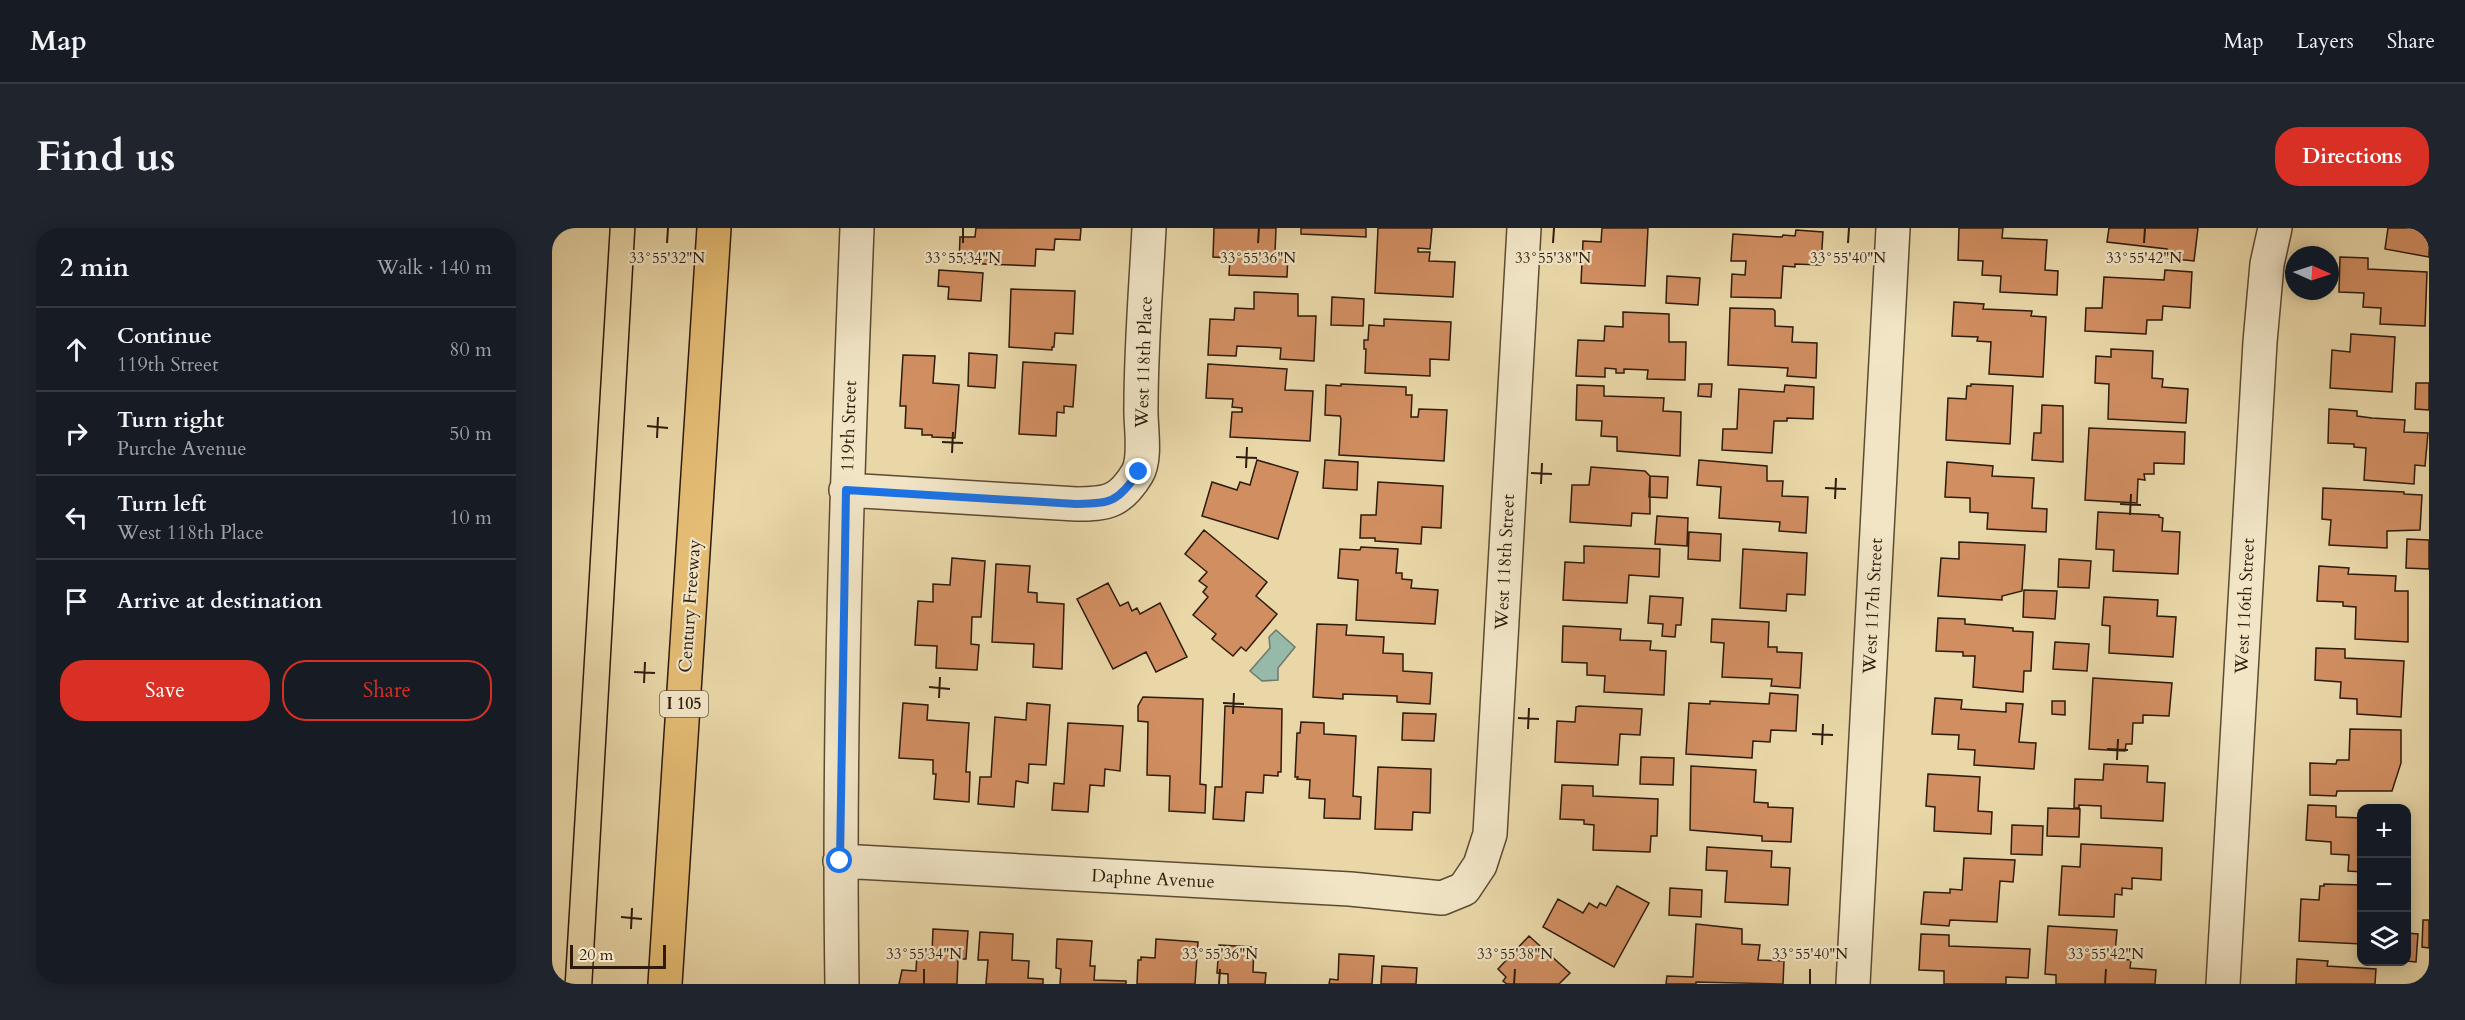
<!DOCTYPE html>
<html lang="en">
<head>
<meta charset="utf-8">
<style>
	body { margin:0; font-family:Cardo,serif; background:#20242c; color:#f1f3f6 }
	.controls { position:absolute; right:18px; bottom:18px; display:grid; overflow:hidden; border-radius:12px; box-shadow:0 3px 15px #0003 }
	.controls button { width:54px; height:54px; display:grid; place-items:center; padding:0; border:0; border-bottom:2px solid #363941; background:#171b24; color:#f1f3f6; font:30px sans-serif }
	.compass { position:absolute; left:1733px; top:18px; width:54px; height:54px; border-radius:50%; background:#171b24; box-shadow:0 3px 15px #0003; rotate:93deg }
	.scale { position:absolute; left:18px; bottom:15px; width:96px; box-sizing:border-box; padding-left:6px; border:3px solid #2e1b0b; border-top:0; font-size:16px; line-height:21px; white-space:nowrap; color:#2e1b0b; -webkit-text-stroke:4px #f1e5c6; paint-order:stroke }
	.stop { position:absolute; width:18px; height:18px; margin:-14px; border:4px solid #1a73e8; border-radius:50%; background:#fff }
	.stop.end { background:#1a73e8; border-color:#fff; box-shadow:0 2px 6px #0008 }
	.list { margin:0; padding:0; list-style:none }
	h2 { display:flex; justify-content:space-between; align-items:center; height:78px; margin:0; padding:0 24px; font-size:26px }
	h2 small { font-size:20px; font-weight:400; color:#9ea1a6 }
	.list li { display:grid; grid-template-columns:39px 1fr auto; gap:18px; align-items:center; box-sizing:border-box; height:84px; padding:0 24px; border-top:2px solid #363941 }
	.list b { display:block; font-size:22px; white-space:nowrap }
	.list p { margin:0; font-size:20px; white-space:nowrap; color:#9ea1a6 }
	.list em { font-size:20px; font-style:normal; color:#9ea1a6 }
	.actions { display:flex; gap:12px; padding:18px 24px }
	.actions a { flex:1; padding:14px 0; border:2px solid #d93025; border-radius:24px; text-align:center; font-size:21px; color:#d93025 }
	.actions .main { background:#d93025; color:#fff }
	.icon { flex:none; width:33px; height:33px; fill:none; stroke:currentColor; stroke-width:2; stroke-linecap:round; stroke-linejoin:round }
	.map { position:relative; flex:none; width:1877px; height:756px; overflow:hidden; border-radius:24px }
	header { display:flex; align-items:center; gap:36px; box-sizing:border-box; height:84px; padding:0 30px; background:#171b24; border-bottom:2px solid #363941 }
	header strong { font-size:28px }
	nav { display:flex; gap:33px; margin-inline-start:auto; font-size:21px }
	.intro { display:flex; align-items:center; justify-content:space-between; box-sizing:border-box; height:144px; padding:0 36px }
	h1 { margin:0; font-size:42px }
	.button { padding:15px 27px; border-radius:24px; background:#d93025; color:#fff; font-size:21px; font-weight:700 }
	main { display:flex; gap:36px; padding:0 36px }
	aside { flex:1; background:#171b24; border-radius:24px; box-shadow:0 3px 15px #0003 }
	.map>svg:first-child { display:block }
</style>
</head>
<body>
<header>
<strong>Map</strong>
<nav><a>Map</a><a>Layers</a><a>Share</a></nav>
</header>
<div class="intro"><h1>Find us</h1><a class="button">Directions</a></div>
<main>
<aside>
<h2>2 min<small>Walk · 140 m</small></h2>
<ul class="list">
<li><svg class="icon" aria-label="ahead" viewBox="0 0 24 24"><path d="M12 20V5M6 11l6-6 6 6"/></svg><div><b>Continue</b><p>119th Street</p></div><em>80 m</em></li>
<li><svg class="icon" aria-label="right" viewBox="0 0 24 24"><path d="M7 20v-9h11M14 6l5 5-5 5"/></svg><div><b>Turn right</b><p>Purche Avenue</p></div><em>50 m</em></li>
<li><svg class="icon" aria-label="left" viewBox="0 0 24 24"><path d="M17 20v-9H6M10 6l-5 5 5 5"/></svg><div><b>Turn left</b><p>West 118th Place</p></div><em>10 m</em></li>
<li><svg class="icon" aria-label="arrive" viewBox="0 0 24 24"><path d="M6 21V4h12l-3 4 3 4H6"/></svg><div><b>Arrive at destination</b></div></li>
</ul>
<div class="actions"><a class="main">Save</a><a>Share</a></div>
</aside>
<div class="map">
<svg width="1877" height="756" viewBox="0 0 1877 756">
	<rect width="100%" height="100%" fill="#e9d7a8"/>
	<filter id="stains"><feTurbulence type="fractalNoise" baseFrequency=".00333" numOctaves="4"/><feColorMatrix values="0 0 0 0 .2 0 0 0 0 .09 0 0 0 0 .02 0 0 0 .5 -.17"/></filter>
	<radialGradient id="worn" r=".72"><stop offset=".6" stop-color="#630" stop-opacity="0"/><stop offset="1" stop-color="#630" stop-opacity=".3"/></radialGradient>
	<path fill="#97b9aa" stroke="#6d7a6a" stroke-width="1.5" d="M724,402L743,419L726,440V452L710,453L698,443L718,420L717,409Z"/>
	<path fill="#d18e61" stroke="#2e1b0b" stroke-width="1.5" d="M424,0H529L528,12L503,11L502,22L484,21L483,38L407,35L408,9H423Z
		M662,0H724L723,25L736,26L735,49L677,47L678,30L661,29Z
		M749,0H814V9L749,6Z
		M826,0H880L878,21L866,20V24H878L877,33L903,34L901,69L823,65Z
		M1050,0H1096L1093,58L1029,55L1031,13L1049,14Z
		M1407,0H1451L1450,10L1495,12L1493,42L1506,43L1505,67L1448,64L1449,48L1430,47L1431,33L1406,32Z
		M1557,0H1646L1642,33L1614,30L1615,21L1555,14Z
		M1836,0H1877V29L1833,21Z
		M1244,2L1271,4L1269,37L1243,36V39L1231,38L1229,70L1179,69L1180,46L1193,47L1194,33H1179L1181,6L1230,9L1231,7L1243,8Z
		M1788,29L1816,30V41L1875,44L1873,98L1828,96L1829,80L1811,79L1812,65L1787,64Z
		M387,42L431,45L429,73L396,71L397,59L386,58Z
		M1613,42L1640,44L1638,80L1611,78L1610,92H1595L1594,106L1533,103L1534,80H1550L1552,49L1612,52Z
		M1115,48L1148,50L1146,77L1114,75Z
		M459,61L523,63L521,106L503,105L502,119H500V122L457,119Z
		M702,64L746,66V88H764L762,133L728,131L729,120L685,118L684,128L656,127L658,91L682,92L683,80L702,81Z
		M780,69L812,71L811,98L779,97Z
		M1402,74L1432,76L1431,81L1480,83L1479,88L1494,89L1491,149L1437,146L1439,114L1425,113L1426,109L1400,108Z
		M1178,80L1221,81L1223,83V98L1241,99L1240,114L1265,115L1264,150L1235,148L1236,140L1176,137Z
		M1071,84L1117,86V114H1134L1133,152L1095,151L1096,142L1072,141V145H1064V141L1053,140V149L1024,148L1026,112L1052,113L1053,98L1071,99Z
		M832,91L899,94L897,132L878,131V148L813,145L814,121H812V112H816L817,97L832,98Z
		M1799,106L1843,109L1840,164L1778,160L1780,122L1798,124Z
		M1559,121L1601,123L1600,150L1611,151L1610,159L1636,161L1634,195L1556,191L1557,156L1543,155L1544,128L1559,129Z
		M417,125L445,127L443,160L416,158Z
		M351,127L383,128L381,155L407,157L403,210L380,209V207H370V201L353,200L354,178H348Z
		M471,134L524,137L521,179L512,178V185L505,184L504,208L467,206Z
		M656,136L735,141L733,162L761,163L758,213L678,209L680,184H690V180L680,179L681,171L654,170Z
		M1864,155H1877V182L1863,181Z
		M789,156L854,159V167H860L859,189H866L867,181L895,182L892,233L787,227L789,191L788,188L773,187L774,157L789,158Z
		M1147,156H1160L1159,169L1146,168Z
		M1419,156L1461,158L1458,216L1394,212L1396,170L1414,171L1415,158H1419Z
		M1025,157L1052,158V168L1112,170L1111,183L1129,184L1128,228L1065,223V209L1049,208L1050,193L1024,192Z
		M1233,157L1262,159L1261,191L1235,190V193H1222L1220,225L1170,222L1171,201H1185L1187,161L1232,164Z
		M1490,177L1511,178V234L1480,232L1482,205H1489Z
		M1777,181L1805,183V188L1820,190L1853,192L1852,204L1876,205L1873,238L1863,237L1862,256L1812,252L1814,220L1802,219V216L1776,215Z
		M1537,200L1633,204L1632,236L1602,235V246H1592L1593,252L1586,251L1585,275L1533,272Z
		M705,232L746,244L726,311L650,288L660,254L685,262L688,254L698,257Z
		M773,232L806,234L805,262L771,260Z
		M1147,232L1215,238V253H1231L1230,268L1256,269L1254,305L1227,303L1228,294L1167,290L1169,259L1145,257Z
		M1395,234L1441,238L1440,248L1482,250L1480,280L1495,281L1494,304L1435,301L1436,285L1418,284V270L1393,269Z
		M1039,239L1093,243L1098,248V286L1080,285L1079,298L1018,294L1020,257H1037Z
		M1098,248L1116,249L1115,270L1097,269Z
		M826,254L891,258L889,300L870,299L869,316L823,313V310H808L809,287H824Z
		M1771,260L1852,264V266L1870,267L1868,302L1835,303V320L1777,317L1779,292L1770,291Z
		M1546,284L1607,287V289L1611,290L1610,303L1628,304L1626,346L1561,343L1562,322L1544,321Z
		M1105,288L1136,290L1135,318L1103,316Z
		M652,302L715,354L704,368L725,386L694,423L689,419L681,428L660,411L664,406L641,387L656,369L651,364L655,359L647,353L655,344L633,326Z
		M1137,304L1169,306L1168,333L1136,331Z
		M1855,311L1877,312V341L1854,340Z
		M1407,314L1473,317L1470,363L1450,368V372L1386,368L1389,330L1407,331Z
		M1032,318L1108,321L1107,349L1077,347L1075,375L1011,372L1013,334L1032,335Z
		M809,319L846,321L844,345H850V351L860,352L859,360L886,362L883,396L804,392L806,352L786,350L788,321L808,322Z
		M1191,321L1255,325L1253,367L1235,366L1234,383L1188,380Z
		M400,330L433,333L429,389H420L419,416L427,417L425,442L384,440L385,418L363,417L366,373L381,374V356L398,357Z
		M1507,331L1539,333L1537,360L1506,359Z
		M444,336L478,338L476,364L485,365V374L512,376L510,441L481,439L482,416L440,414Z
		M1767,338L1797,340L1796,346L1844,348L1843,363H1856V414L1803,411L1804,379L1791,378V374L1765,373Z
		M556,355L568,378L576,374L580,383L585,380L588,386L608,375L635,429L604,444L594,424L561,441L525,371Z
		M1472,362L1505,363L1503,391L1471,389Z
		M1098,368L1131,370L1129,397H1124L1123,409L1110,408L1111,396L1096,395Z
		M1552,369L1606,372L1605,388L1624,389L1621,429L1557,425L1558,398L1550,397Z
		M1386,390L1413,391V396L1461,400V403L1481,404L1479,443H1472L1471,464L1421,459L1423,428H1411V424L1384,423Z
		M1160,391L1217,394L1216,419H1225V424L1250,425L1248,460L1219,458L1220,451L1170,449L1172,415L1159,414Z
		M765,396L795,397L794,407L832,409L831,425L851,426V443L880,445L878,476L845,474V468L791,466V471L761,469Z
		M1011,398L1069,401L1068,412L1099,413L1098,422L1114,423L1112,467L1052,464L1053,448L1035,447V435L1010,434Z
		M1503,414L1537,416L1535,443L1501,441Z
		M1764,420L1793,421V430L1852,433L1849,489L1805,486V471L1788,470L1789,454L1763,452Z
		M1541,450L1620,455L1617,488L1591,487V495H1581L1580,516H1574L1573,523L1537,521Z
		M1218,465L1246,467L1244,503L1219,502L1218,514L1201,513L1200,530L1134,526L1137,475L1158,476V473L1217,476Z
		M591,469L651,471L648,556L654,557L653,585L617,583L618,548L595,547L596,494L586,493V478Z
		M1383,470L1410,472L1409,481L1454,484V475L1471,476L1467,514L1484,515L1482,541L1422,537L1423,522L1406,521L1407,507L1380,506Z
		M1500,473H1513V487L1500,486Z
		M351,475L376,477L375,492L417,495L414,544H418L417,574L382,571L384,546H381V532L347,530Z
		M475,475L498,477L494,537L477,536L476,555L464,553L462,579L426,576L428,549H439L443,489L474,492Z
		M673,478L730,481L729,544H726V548L712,547L711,565L694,564L692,593L661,591L663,559H670Z
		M1027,478L1090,481L1088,507L1068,506L1066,537L1003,534L1005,493L1023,494L1024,479Z
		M851,485L884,486L882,513L850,512Z
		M749,494L772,495V506L804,508L801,568L809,569L808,591L772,590L773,571L757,570L758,552L745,551L746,549H743L745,505H748Z
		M516,495L571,498L568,543L553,541L552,558L538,557L536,584L500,582L502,555L512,556Z
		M1798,501L1849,502V535L1840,563H1785L1784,568L1758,567V535L1784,536L1785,532H1797Z
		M1089,529L1122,530L1121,557L1088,556Z
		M1552,536L1596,538L1595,554L1613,555L1611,593L1549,590V578L1527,577V580H1522L1523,551L1551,552Z
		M1139,538L1204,542L1202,574L1216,575V579L1241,580L1239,614L1210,613V608L1138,602Z
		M826,539L879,541L878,585L861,584L860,602L823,601Z
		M1376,546L1428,549L1426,583L1440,584L1439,606L1382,603L1383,579L1374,578Z
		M1010,557L1041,558V568L1106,571L1105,608H1099L1098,624L1041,622L1042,597L1032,596V592L1008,591Z
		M1756,577L1784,578V589L1810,590V644L1796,643L1797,627L1779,626V614L1754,612Z
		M1496,580L1528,581L1527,609L1495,608Z
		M1460,597L1491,598L1490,627L1459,626Z
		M1529,616L1610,620L1609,652L1580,650V661L1570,660V667L1563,666L1562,689L1507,687L1510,638L1528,639Z
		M1155,619L1220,623L1219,639L1238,640L1236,677L1173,674L1175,643L1154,642Z
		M1412,630L1463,632L1461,654L1448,653L1445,694L1398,692L1397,698L1369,696L1372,664L1398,665V661L1410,662Z
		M1772,656L1810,657V716L1747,713L1749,671L1767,672L1768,658H1772Z
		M1065,658L1097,675L1062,739L991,699L1006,671L1031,685L1037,675L1045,680L1048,675L1054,678Z
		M1118,660L1150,662L1149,689L1117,687Z
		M1871,692H1877V720L1870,719Z
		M1144,696L1190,701V716L1208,717L1206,732L1232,733L1231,756L1144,754V756H1114L1115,748L1141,749Z
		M1496,698L1565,702L1563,725H1569L1568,731L1579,732L1578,740L1604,742L1603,756H1504V747L1493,746Z
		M381,701L416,703L414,731H406L405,756H347L350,742L364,743L365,725L380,726Z
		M428,704L461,706L460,732L477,733L476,750L491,751V756H434L436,732H426Z
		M1854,705L1866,706L1864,734L1854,733Z
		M1369,706L1397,707V718L1478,721L1476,750L1454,749V756H1392V743L1367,742Z
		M977,708L1018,745L1007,756H955L951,753L954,749L946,741Z
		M505,711L540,713L538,738H543L542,752L574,753V756H508L509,741L504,740Z
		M604,711L646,714L643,756H585L586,732H589V729L603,730Z
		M667,717L702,719L701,744L714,745L713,756H676V746L665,745Z
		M787,726L822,728L820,756H777L778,751L786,752Z
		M1745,731L1776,733L1775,738L1824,741L1823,756H1744Z
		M830,738L865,740L864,756H829Z"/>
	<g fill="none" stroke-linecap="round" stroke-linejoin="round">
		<defs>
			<path id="minor" d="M294,262L524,276C555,276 568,274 585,246C595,230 588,197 589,178C589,119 594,59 597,0
				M288,633L798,661L890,670L912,661L928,637L938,606L972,0
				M290,756C286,504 295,252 305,0
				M1301,756L1341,0
				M1671,756L1708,114L1715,36L1723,0"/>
			<path id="highway" d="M113,756L162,0"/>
		</defs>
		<use href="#minor" stroke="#5d4a32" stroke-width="36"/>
		<use href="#highway" stroke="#2e1b0b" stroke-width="36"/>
		<use href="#minor" stroke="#f1e5c6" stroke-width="33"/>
		<use href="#highway" stroke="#e4bc74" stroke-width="33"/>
		<path stroke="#2e1b0b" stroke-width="1.5" d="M13,756L58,0
			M40,756L83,0"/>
	</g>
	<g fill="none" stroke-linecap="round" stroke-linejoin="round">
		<path stroke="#1a73e8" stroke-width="8" d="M288,633L294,262L524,276C562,275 564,274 587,244"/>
	</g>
	<path fill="none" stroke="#2e1b0b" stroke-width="2" d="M115,15L116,0M411,15V0M706,15L707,0M1001,15L1002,0M1296,15L1297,0M1592,15L1593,0M95,198L116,200M105,210L106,189M390,214L411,215M400,225L401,204M684,229L705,230M694,240L695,219M979,245L1000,246M989,256L990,235M1273,260L1294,261M1283,271L1284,250M1568,276L1589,277M1578,287L1579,266M82,444L103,445M92,455L93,434M377,459L398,461M387,470L388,449M671,475L692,476M681,486L682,465M966,490L987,491M976,501L977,480M1260,506L1281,507M1270,517L1271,496M1555,521L1576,522M1565,532L1566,511M69,689L90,691M79,701L80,680M372,756V741M667,756L668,741M962,756L963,741M1258,756V741M1553,756L1554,741"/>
	<g text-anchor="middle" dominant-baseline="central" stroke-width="4.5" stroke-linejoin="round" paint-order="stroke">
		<rect fill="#f1e5c6" stroke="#685843" stroke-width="1.5" x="108" y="463" width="48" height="26" rx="4.5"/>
		<g font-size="16" font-weight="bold" fill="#2e1b0b">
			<text x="132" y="476">I 105</text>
		</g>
		<g font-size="18" fill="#2e1b0b" stroke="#f1e5c6">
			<text transform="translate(592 134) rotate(-88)">West 118th Place</text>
			<text transform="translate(297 198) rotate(-88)">119th Street</text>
			<text transform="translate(953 334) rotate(-87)">West 118th Street</text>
			<text transform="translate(138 378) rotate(-86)">Century Freeway</text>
			<text transform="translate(1321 378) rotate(-87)">West 117th Street</text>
			<text transform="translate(1693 378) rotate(-87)">West 116th Street</text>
			<text transform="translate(601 651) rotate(3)">Daphne Avenue</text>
		</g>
	</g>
	<g font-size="15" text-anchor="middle" fill="#2e1b0b" stroke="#f1e5c6" stroke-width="4.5" stroke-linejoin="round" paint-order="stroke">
		<text x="115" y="35">33°55'32"N</text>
		<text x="411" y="35">33°55'34"N</text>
		<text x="706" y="35">33°55'36"N</text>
		<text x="1001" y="35">33°55'38"N</text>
		<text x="1296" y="35">33°55'40"N</text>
		<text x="1592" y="35">33°55'42"N</text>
		<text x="372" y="731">33°55'34"N</text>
		<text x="668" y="731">33°55'36"N</text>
		<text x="963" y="731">33°55'38"N</text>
		<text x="1258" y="731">33°55'40"N</text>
		<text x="1554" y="731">33°55'42"N</text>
	</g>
	<rect width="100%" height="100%" filter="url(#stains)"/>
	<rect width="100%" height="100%" fill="url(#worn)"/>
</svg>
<div class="controls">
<button>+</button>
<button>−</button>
<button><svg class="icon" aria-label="layers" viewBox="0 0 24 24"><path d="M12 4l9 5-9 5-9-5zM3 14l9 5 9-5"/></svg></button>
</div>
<svg class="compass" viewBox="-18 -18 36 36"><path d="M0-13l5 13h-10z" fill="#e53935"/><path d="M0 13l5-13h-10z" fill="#9ea1a6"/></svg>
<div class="scale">20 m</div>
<div class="stop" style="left:288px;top:633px"></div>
<div class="stop end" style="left:587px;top:244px"></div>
</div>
</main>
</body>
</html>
